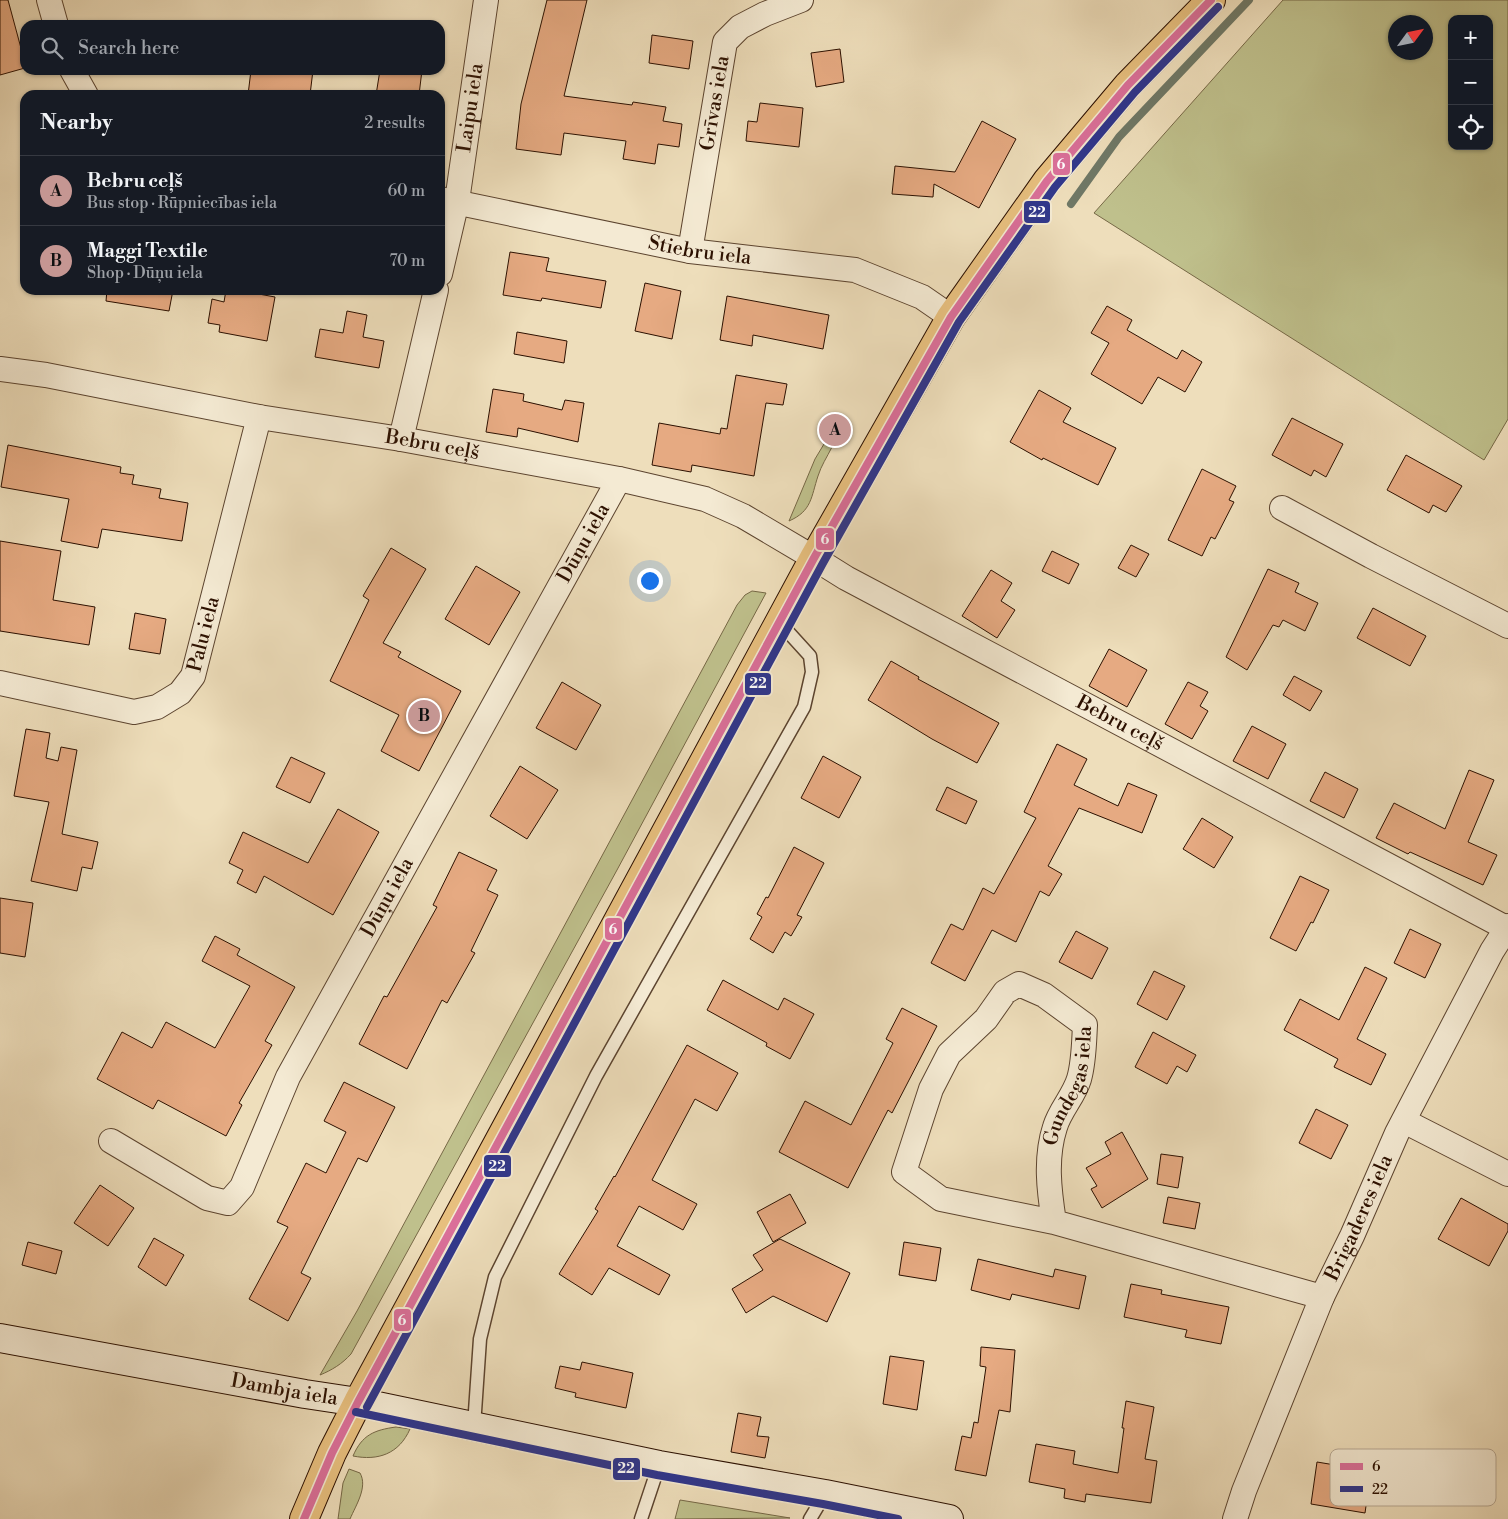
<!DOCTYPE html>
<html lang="en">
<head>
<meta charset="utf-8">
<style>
	body { margin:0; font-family:"Libre Bodoni",serif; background:#20242c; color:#f1f3f6 }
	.controls { position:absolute; right:15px; top:15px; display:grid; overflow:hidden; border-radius:10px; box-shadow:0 1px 4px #0004 }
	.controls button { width:45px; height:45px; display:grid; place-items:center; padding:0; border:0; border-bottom:1px solid #363941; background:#171b24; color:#f1f3f6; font:25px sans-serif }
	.compass { position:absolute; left:1388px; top:15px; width:45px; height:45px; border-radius:50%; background:#171b24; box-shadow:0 1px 4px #0004; rotate:57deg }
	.you { position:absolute; left:649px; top:580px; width:18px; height:18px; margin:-12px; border:4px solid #fff; border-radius:50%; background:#1a73e8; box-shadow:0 0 0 8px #1a73e833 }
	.badge { display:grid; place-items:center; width:32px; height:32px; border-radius:50%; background:#c59692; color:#111; font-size:16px; font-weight:700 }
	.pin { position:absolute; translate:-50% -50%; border:2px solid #fff; box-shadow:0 1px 5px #0006 }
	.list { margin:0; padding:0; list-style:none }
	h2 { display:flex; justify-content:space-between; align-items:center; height:65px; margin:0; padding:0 20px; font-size:21px }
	h2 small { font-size:16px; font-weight:400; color:#9ea1a6 }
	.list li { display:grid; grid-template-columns:32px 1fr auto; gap:15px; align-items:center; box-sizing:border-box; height:70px; padding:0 20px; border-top:1px solid #363941 }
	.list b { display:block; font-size:19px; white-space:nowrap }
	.list p { margin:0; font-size:16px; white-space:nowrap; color:#9ea1a6 }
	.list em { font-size:16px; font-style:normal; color:#9ea1a6 }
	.icon { flex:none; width:28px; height:28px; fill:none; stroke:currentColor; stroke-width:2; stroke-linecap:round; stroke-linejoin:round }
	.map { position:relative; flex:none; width:1508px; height:1519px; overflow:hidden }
	.search { position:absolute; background:#171b24; box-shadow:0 1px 4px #0004; left:20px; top:20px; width:425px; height:55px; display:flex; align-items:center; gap:12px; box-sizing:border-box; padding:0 18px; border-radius:15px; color:#9ea1a6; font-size:19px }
	.panel { position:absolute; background:#171b24; box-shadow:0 1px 4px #0004; left:20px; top:90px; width:425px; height:205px; border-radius:15px }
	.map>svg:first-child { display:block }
</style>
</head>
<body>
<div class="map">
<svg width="1508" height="1519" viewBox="0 0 1508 1519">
	<rect width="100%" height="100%" fill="#eedebb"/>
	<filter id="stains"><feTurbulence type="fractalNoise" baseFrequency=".004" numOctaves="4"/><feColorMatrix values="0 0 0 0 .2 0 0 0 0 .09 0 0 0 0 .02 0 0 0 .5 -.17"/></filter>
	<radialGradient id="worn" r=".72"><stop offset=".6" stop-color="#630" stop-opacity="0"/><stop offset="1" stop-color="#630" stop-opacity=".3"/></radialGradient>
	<path fill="#bfc08c" stroke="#766846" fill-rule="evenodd" d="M1283,0H1508V419L1484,460L1094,213ZM1452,19H1489V146H1452ZM1426,22V52H1396V22Z
		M824,444L832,447C827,457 821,466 818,476C811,497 812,511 789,521L815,459Z
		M752,591L766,593L617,870L351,1354C342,1364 332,1370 320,1375L357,1311L737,605L745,595Z
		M396,1427L410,1429C399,1454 378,1461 353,1456C362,1435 374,1430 396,1427Z
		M349,1469L360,1473C368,1487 356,1505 350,1519H338L343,1483Z
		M680,1500L790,1518L675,1519Z"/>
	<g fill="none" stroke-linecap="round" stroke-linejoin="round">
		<path stroke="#6f7866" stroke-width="8" d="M1071,204L1119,137L1249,0"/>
	</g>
	<path fill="#e6aa82" stroke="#2c1000" d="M0,0H8L25,63V68L0,75Z
		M547,0H587L564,96L632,105L633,102L666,107L663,121L682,124L679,147L658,144L655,164L623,159L626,141L564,133L561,155L516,149L521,104Z
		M652,35L693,41L689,69L649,63Z
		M840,49L844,82L816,87L811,53Z
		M251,70H313L310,95H248Z
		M380,70H422L419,95H376Z
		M760,103L803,108L799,147L746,141L748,121L757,122Z
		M982,121L1016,139L979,208L934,184L933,197L892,194L895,166L955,172Z
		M510,252L549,258L546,271L606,281L601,308L542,298L541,301L503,295Z
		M645,283L681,291L672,339L635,331Z
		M107,290H173L169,311L106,301Z
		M226,290H237L275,297L267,341L219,332L220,325L208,323L212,299L224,302Z
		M727,296L829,315L823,349L753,335L752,346L720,340Z
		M1107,306L1132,320L1127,330L1177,359L1182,350L1202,362L1185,392L1158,377L1142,404L1091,374L1109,343L1091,333Z
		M347,311L367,315L363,337L384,341L379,368L315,357L320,329L343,333Z
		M517,332L567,341L564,363L514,354Z
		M736,375L787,384L783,405L766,403L754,476L692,465L691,472L652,465L659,423L720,434L721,428L727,429Z
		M493,389L524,394L523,401L562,410L565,400L584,403L578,442L518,428L517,437L486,432Z
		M1039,390L1071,408L1063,422L1116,448L1098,485L1043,458L1042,460L1010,442Z
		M1292,418L1343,444L1326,477L1314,470L1311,476L1272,455Z
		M8,445L121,467L120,473L134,475L132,484L161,489L159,498L188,503L182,541L102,529L98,548L61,541L69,499L1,487Z
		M1406,455L1462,486L1446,512L1433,505L1429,513L1387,490Z
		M1202,469L1236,486L1229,500L1234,502L1215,539L1211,537L1202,556L1168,540Z
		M0,541L61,551L53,600L95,607L89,645L0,631Z
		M1131,545L1149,554L1136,577L1118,568Z
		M391,548L426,569L383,643L401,652L398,657L461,691L419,771L381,751L399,715L330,681L369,600L363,596Z
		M1052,551L1079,564L1069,584L1042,571Z
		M476,566L520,592L489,645L445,619Z
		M1268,569L1299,583L1295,592L1318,603L1305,631L1283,620L1279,627L1273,625L1247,670L1226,657Z
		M991,570L1012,583L1001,601L1015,610L997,638L962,616Z
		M1373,608L1426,636L1410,666L1357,638Z
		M135,613L166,619L160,654L129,649Z
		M1109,649L1147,670L1127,707L1089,686Z
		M891,661L919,677L918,679L999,723L977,763L932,739L868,700Z
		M1294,676L1322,691L1310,711L1283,695Z
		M562,682L601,705L576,750L536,728Z
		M1188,682L1208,692L1200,706L1208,711L1192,739L1165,724Z
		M1252,726L1286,744L1268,779L1233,761Z
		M26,729L50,733L46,758L58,761L61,747L77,750L62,834L98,842L92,869L82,867L77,891L31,881L49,802L14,796Z
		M1057,744L1087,759L1074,785L1118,806L1128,783L1157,795L1142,833L1079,808L1048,866L1062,874L1049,896L1040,891L1016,942L992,930L965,981L931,963L951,924L963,930L983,888L994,894L1036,818L1024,812Z
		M823,756L861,777L839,818L801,798Z
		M291,757L325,773L310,803L276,787Z
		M520,766L558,790L527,839L490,816Z
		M1469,770L1494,780L1468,842L1497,855L1483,885L1410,852L1408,854L1376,838L1394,803L1445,829Z
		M1325,772L1358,789L1344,818L1310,801Z
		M947,787L977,801L966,824L936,810Z
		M338,809L379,832L333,915L264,876L256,893L237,883L243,870L229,863L243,832L308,863Z
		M1202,818L1233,837L1214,868L1183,849Z
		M794,847L824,863L797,915L802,917L791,936L785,932L773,953L750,939L762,917L757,914L766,897L768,898Z
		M459,852L497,870L487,890L498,895L471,951L475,953L447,1003L442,1000L407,1069L359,1044L384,996L387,997L437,907L433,905Z
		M1300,876L1329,890L1313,923L1311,922L1296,951L1270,938Z
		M0,898L33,903L25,957L0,953Z
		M1410,929L1441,944L1425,978L1394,963Z
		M1076,931L1108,948L1092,979L1059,962Z
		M215,936L240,949L237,955L295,987L265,1041L272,1045L239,1103L242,1105L226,1136L158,1100L153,1109L97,1079L122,1032L152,1048L166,1022L215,1048L250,986L202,961Z
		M1365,967L1387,978L1357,1039L1386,1054L1371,1085L1334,1067L1338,1059L1284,1030L1300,999L1339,1020Z
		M1154,971L1185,986L1167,1020L1137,1004Z
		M723,980L778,1010L784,998L814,1014L790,1059L766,1046L767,1043L707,1010Z
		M902,1008L937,1026L892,1113L888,1110L848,1188L779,1152L805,1101L851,1125L893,1043L886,1039Z
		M1153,1032L1196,1055L1187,1072L1177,1066L1167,1084L1135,1067Z
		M687,1045L738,1073L717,1111L695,1099L652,1180L697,1204L683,1230L639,1206L617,1246L670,1275L659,1295L609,1268L592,1295L559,1274L598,1211L595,1209L614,1176L615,1177Z
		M344,1082L395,1107L367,1162L358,1158L301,1273L311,1278L288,1321L249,1299L288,1227L277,1222L306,1163L326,1173L346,1132L324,1121Z
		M1316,1109L1348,1125L1331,1159L1299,1143Z
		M1122,1132L1148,1179L1102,1208L1091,1189L1097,1186L1086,1168L1111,1154L1105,1142Z
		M1161,1154L1183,1157L1178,1188L1157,1184Z
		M100,1185L134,1208L108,1246L74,1223Z
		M790,1194L806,1223L773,1242L757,1212Z
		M1168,1197L1200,1203L1195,1229L1163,1223Z
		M1461,1198L1508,1224V1231L1489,1266L1438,1239Z
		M154,1238L184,1255L166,1286L138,1267Z
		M780,1239L850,1273L827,1322L773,1296L746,1313L732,1289L763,1270L753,1255Z
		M28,1242L62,1251L56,1274L22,1265Z
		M904,1242L941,1248L936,1281L899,1275Z
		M978,1259L1053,1277L1055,1269L1086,1276L1079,1309L1012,1294L1010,1300L971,1290Z
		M1131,1284L1162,1290L1161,1294L1229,1307L1221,1344L1185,1337L1187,1330L1124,1317Z
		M981,1347L1015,1350L1010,1412L999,1410L986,1476L955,1470L962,1436L971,1438L974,1422L978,1423L986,1367L980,1366Z
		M890,1356L924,1361L917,1410L883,1404Z
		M582,1362L633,1373L626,1408L575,1397L576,1393L555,1388L560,1366L580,1370Z
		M1126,1401L1154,1407L1145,1459L1157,1461L1151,1503L1086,1494L1085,1502L1064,1498L1065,1489L1029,1482L1036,1444L1075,1451L1073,1464L1118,1473L1124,1428H1122Z
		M738,1413L761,1417L757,1436L769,1437L765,1458L731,1452Z
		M1317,1462L1371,1471L1365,1513L1311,1504Z"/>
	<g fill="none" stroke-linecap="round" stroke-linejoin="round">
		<defs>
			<path id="lane" d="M474,1426L480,1339L495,1277L596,1076L804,707L812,672L810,656L780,623
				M641,1519L659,1465
				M810,1519L825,1494"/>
			<g id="street">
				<path d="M49,0L56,25"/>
				<path d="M72,70L86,95"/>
				<path id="s1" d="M440,199L690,251L855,270L922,297L951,317"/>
				<path id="s2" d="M690,251L725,42L740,27L765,14L801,0"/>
				<path id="s3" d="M440,274L457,201L486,0"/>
				<path id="s4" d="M0,369L46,375L259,417L401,439L619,479L705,499L743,516L814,558L846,578L1508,929"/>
				<path d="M401,439L436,290"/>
				<path d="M1282,508L1371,556L1508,626"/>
				<path id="s5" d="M0,683L134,712L157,707L180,693L193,676L259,417"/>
				<path d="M1404,1121L1508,1174"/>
				<path id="s6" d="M111,1141L207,1198L228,1203L242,1187L288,1077L619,479"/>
				<path id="s7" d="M1054,1222C1049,1190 1045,1158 1055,1127C1060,1110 1074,1096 1079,1079C1084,1062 1084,1042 1085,1025L1044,995L1019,984L1005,992L986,1019L949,1054L931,1089L904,1172L941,1199L1054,1222L1322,1297"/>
				<path id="s8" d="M1235,1519L1244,1491L1322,1297L1352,1236L1397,1133L1492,951L1508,926"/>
			</g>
			<g id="secondary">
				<path id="s9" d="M0,1338L305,1394L358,1402L659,1465L825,1494L949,1519"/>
			</g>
			<path id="primary" d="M304,1519L332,1453L358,1402L814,558L951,317L1047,181L1128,85L1211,0"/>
		</defs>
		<use href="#lane" stroke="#5c442f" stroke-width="15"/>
		<use href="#street" stroke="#5c442f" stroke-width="26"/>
		<use href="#secondary" stroke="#2c1000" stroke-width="30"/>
		<use href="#primary" stroke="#2c1000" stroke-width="30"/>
		<use href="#lane" stroke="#f4ead3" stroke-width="12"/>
		<use href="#street" stroke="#f4ead3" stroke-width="24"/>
		<use href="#secondary" stroke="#f4ead3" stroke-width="28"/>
		<use href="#primary" stroke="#e7bf7e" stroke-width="28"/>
		<defs>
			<path id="bus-1" d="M304,1519L332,1453L358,1402L814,558L951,317L1047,181L1128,85L1211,0"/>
			<path id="bus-2" d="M367,1407L823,563L959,322L1055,187L1135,92L1218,7
				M356,1412L657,1475L823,1504L898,1519"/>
		</defs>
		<use href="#bus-1" stroke="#f4ead3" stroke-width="11"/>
		<use href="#bus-2" stroke="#f4ead3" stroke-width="11"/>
		<use href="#bus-1" stroke="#da6f99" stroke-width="8"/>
		<use href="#bus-2" stroke="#30378c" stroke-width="8"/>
	</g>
	<g text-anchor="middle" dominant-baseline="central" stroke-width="4" stroke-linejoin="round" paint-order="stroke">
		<g font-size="20" fill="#2c1000" stroke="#f4ead3">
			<text stroke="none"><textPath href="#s2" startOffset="150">Grīvas iela</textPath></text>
			<text stroke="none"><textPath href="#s3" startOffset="169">Laipu iela</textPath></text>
			<text stroke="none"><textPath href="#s1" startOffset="265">Stiebru iela</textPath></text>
			<text stroke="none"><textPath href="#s4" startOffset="439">Bebru ceļš</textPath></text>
			<text stroke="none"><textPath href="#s6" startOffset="884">Dūņu iela</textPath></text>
			<text stroke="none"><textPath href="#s5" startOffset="252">Palu iela</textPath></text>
			<text stroke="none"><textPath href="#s4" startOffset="1189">Bebru ceļš</textPath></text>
			<text stroke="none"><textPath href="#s6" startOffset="479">Dūņu iela</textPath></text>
			<text stroke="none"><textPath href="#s7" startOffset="140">Gundegas iela</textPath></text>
			<text stroke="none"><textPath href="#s8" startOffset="326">Brigaderes iela</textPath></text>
			<text stroke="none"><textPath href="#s9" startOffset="289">Dambja iela</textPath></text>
		</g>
	</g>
	<rect x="1330" y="1449" width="166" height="57" rx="8" fill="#f4ead3" stroke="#b8a994" stroke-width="1"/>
	<rect x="1340" y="1463" width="23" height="7" fill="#da6f99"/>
	<rect x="1340" y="1486" width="23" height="6" fill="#30378c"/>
	<g font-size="14" fill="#2c1000">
		<text x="1372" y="1471">6</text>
		<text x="1372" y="1494">22</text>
	</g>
	<g stroke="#f4ead3" stroke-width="2">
		<rect x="1052" y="152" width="19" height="24" rx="5" fill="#da6f99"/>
		<rect x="1023" y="200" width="28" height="24" rx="5" fill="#30378c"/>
		<rect x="815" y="527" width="20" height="24" rx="5" fill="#da6f99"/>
		<rect x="744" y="672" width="28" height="24" rx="5" fill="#30378c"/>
		<rect x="604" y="917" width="19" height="24" rx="5" fill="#da6f99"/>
		<rect x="483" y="1154" width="29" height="24" rx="5" fill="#30378c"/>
		<rect x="393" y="1308" width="19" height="24" rx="5" fill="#da6f99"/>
		<rect x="612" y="1457" width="29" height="24" rx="5" fill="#30378c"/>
	</g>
	<g font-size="14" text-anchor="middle" font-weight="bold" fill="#fff">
		<text x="1061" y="169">6</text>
		<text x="1037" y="217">22</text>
		<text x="825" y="544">6</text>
		<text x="758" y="688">22</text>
		<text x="613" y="934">6</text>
		<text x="497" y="1171">22</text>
		<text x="402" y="1325">6</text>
		<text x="626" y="1473">22</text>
	</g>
	<rect width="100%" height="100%" filter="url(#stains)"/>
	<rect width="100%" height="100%" fill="url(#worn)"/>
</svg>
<div class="controls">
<button>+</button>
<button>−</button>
<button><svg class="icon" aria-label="locate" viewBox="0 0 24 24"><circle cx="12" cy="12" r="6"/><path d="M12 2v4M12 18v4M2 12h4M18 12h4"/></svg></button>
</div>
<svg class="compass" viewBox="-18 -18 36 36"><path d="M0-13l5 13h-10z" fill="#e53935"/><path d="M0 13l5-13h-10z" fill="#9ea1a6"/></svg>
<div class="you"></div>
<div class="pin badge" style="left:835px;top:430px">A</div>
<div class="pin badge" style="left:424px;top:716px">B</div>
<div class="search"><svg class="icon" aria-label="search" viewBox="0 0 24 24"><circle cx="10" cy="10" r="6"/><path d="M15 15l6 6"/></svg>Search here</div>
<section class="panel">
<h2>Nearby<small>2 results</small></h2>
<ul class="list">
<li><span class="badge">A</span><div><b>Bebru ceļš</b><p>Bus stop · Rūpniecības iela</p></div><em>60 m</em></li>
<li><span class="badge">B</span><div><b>Maggi Textile</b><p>Shop · Dūņu iela</p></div><em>70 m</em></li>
</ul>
</section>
</div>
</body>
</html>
